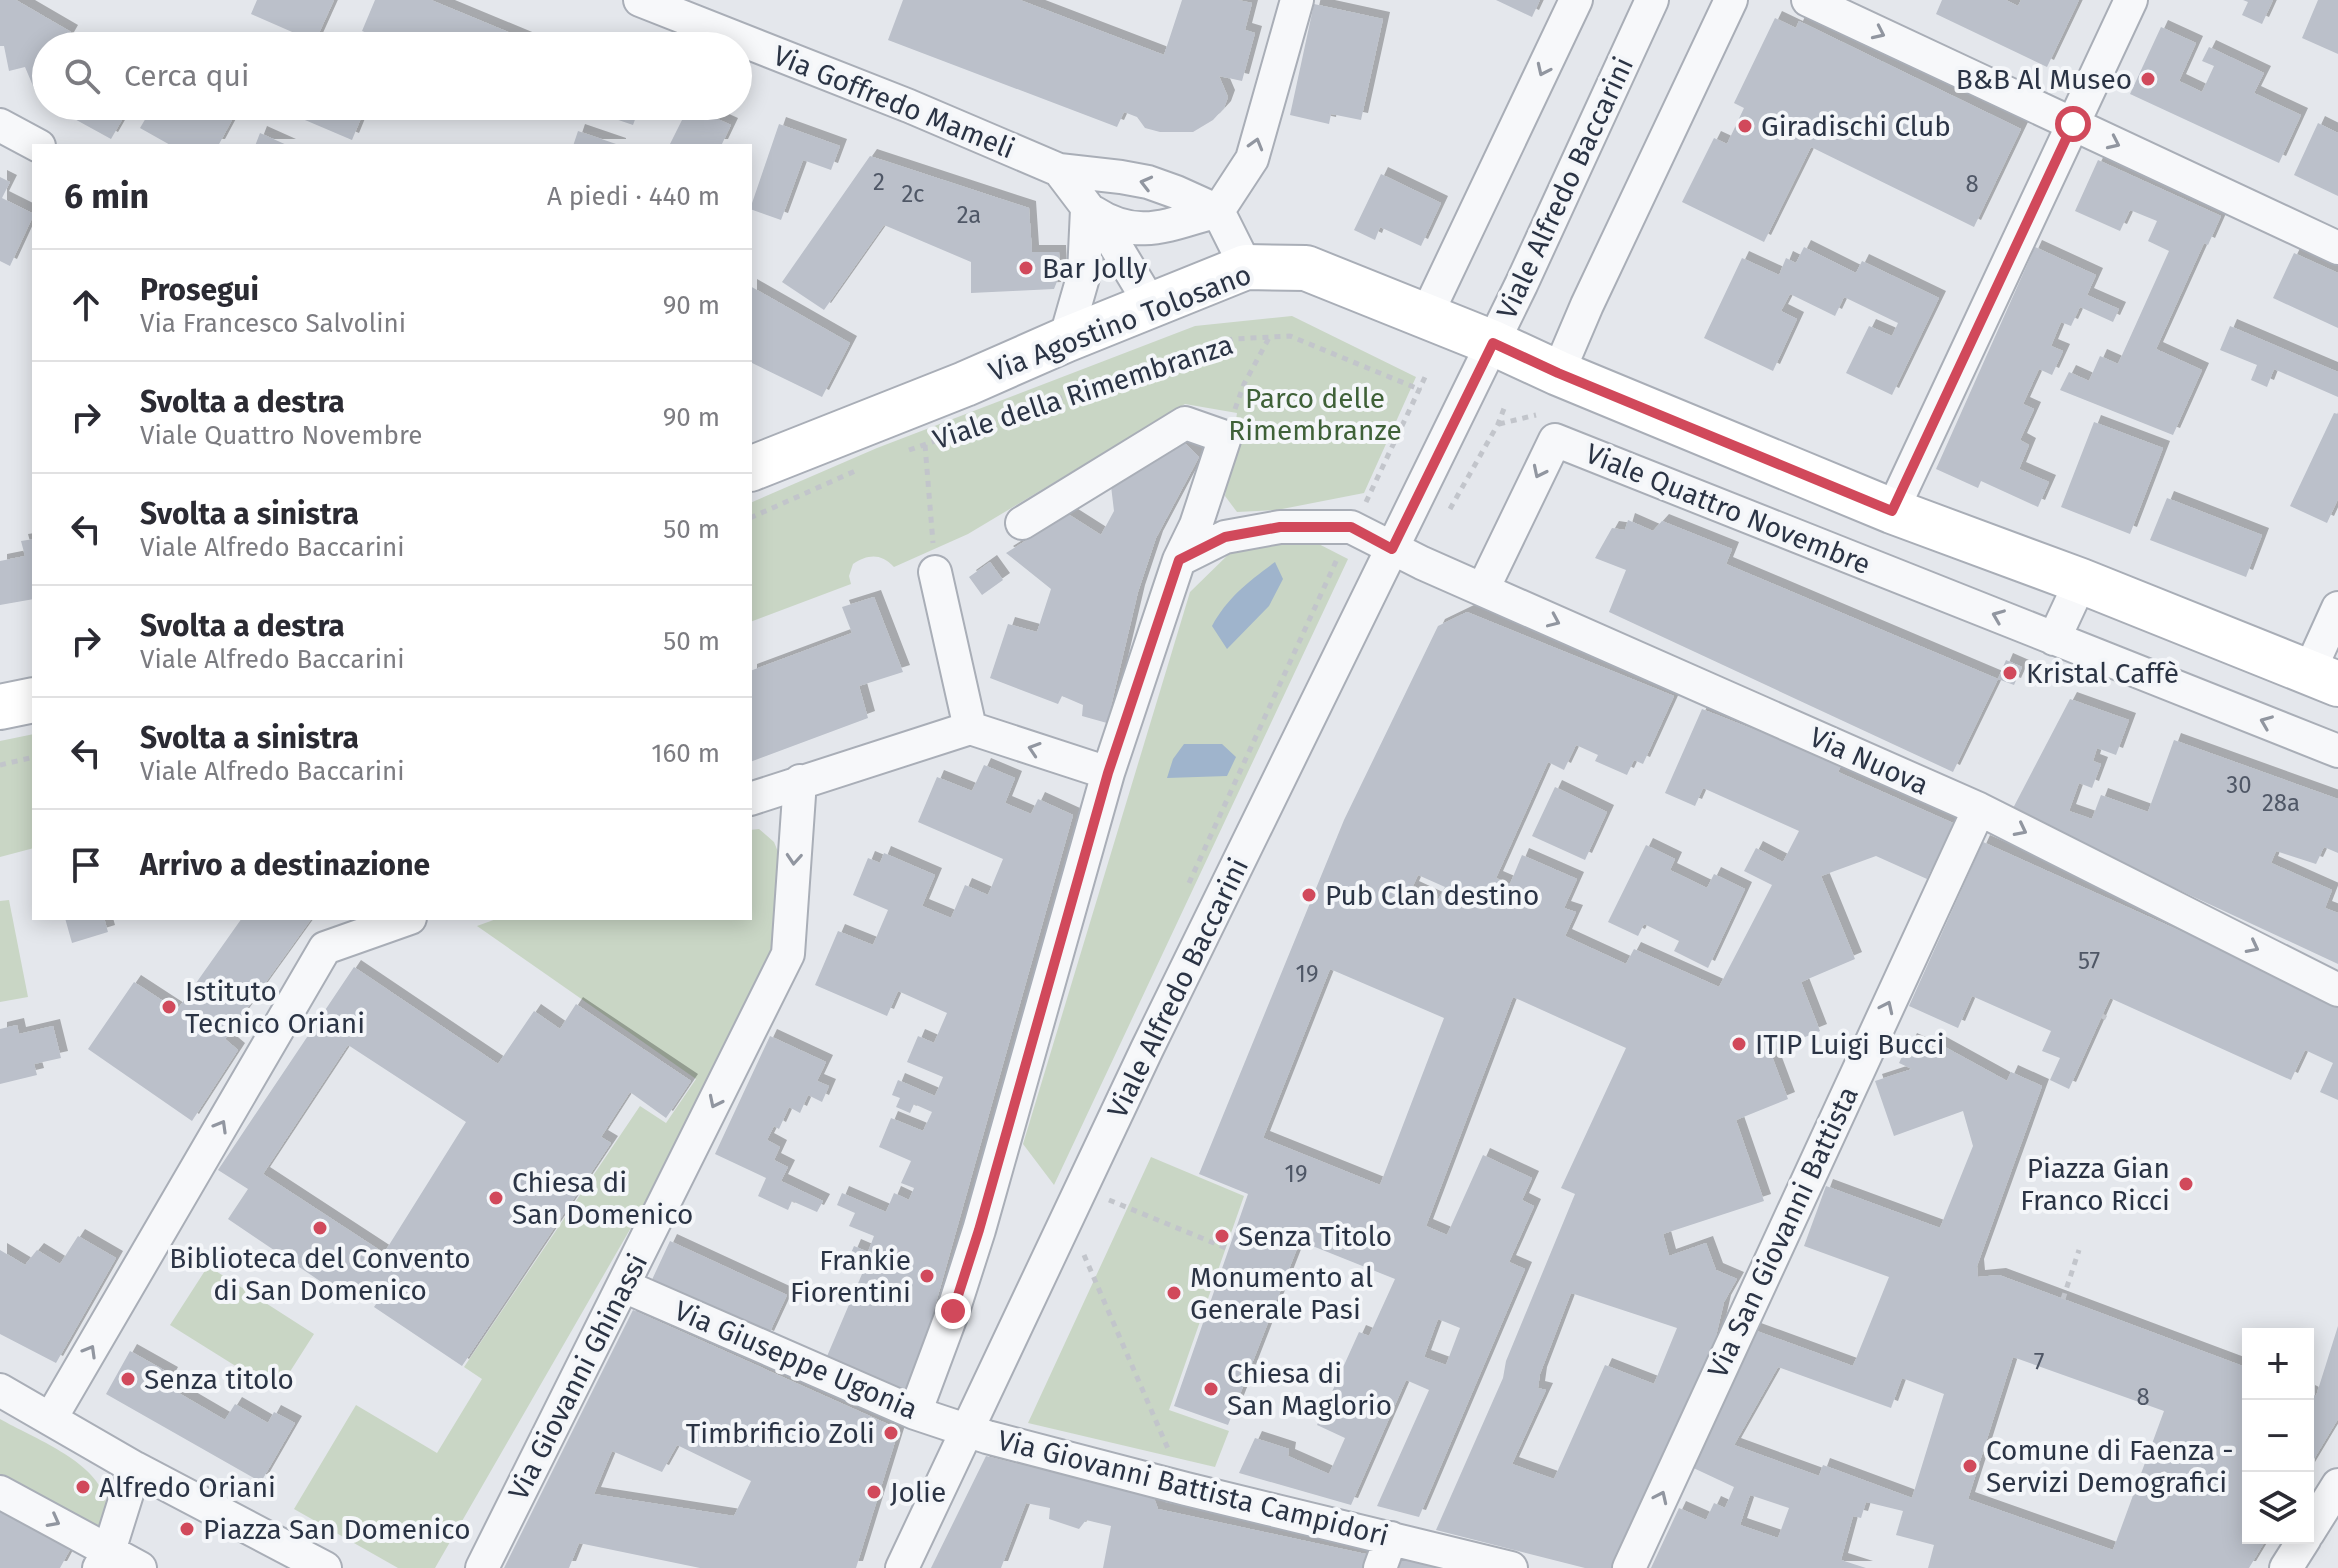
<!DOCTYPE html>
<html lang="it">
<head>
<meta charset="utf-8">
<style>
	body { margin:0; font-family:"Fira Sans",sans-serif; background:#f2f2f3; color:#2b2b33 }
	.controls { position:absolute; right:24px; bottom:24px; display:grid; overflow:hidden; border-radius:0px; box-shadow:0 4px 20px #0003 }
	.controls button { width:72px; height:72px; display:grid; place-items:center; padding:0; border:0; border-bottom:2px solid #e1e1e2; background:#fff; color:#2b2b33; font:40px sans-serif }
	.stop { position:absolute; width:24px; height:24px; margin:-18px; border:6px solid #d1495b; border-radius:50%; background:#fff }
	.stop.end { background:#d1495b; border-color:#fff; box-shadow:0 2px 8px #0008 }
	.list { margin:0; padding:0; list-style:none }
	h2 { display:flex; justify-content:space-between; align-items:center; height:104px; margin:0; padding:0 32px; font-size:34px }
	h2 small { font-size:26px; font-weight:400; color:#7c7c81 }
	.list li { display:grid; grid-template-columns:52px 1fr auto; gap:24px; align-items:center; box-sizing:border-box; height:112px; padding:0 32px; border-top:2px solid #e1e1e2 }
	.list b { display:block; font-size:30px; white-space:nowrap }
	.list p { margin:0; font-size:26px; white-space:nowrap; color:#7c7c81 }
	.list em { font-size:26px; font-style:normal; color:#7c7c81 }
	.icon { flex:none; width:44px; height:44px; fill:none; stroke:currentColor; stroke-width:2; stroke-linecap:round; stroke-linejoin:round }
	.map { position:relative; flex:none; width:2338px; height:1568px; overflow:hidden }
	.search { position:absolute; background:#fff; box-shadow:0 4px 20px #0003; left:32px; top:32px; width:720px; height:88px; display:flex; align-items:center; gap:20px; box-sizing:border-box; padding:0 28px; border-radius:44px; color:#7c7c81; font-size:30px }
	.panel { position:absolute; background:#fff; box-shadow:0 4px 20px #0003; left:32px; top:144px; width:720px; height:776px; border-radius:0px }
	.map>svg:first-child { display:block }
</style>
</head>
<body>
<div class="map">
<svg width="2338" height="1568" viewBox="0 0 2338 1568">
	<defs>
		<filter id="shadow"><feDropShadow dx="7" dy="-7" stdDeviation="0" flood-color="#0004"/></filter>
	</defs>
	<rect width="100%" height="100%" fill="#e4e7ec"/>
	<path fill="#c9d6c5" d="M1292,316L1416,377L1364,493L1277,510L1237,512L1225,496L1237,413L1185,404L968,534L894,567C881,553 868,554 853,564L849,576L851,584L750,622V503L877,448L1195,326Z
		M1307,538L1348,559L1054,1185L1023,1144L1190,592L1235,548Z
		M34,734V848L0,857V741Z
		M759,829L774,842L783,864L774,950L716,1080L435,1568H398L294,1509L356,1405L437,1453L482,1379L464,1367L640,1106L666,1123L696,1079L477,926L499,918H750V830Z
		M9,900L28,997L0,1002V901Z
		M1151,1157L1244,1196L1169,1410L1229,1431L1215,1467L1028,1423Z
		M208,1266L314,1334L277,1392L170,1325Z
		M0,1419C33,1438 94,1460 105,1498C109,1510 105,1524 102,1536L0,1480Z"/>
	<path fill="#9fb4cc" d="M1275,562L1283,579L1269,606L1227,649L1212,626C1227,598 1249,581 1275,562Z
		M1184,744H1222L1236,757L1227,776L1167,778L1173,759Z"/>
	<path fill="#bbc0ca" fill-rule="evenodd" filter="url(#shadow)" d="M0,0H16L71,32L63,46H46V75L36,93L25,67L9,71L4,46H0Z
		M257,0H334L315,42L251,14Z
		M375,0H431L542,46H398L362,31Z
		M903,0H1020L1164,55L1182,0H1238L1252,3L1245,30L1255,33L1242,81L1219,76L1228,97L1224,108L1213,120L1193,132H1160L1145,128L1137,117L1124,112L1117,127L888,40Z
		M1496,0H1540L1532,17Z
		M1942,0H2006L2018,6L2021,0H2079L2047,67L1936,14Z
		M2243,0H2273L2262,24L2242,15L2248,2Z
		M2318,0H2338V54L2302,38Z
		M1314,4L1383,19L1361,120L1331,114L1329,124L1290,115Z
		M1775,18L1796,28L1799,21L2021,129L1974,227L1811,147L1764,242L1682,202L1714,138L1727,144L1744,108L1734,103Z
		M2161,27L2196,43L2179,81L2202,92L2214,66L2202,61L2209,47L2264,73L2254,93L2301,115L2279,163L2130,94Z
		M63,106H130L111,139L60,111Z
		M153,106H207L232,120L218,146H172L140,128Z
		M272,106H366L352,140Z
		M594,106H640L633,125L592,111Z
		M689,106L731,125L721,146H669Z
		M2318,123L2338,133V196L2294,175Z
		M779,124L840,146L831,170L803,160L781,220L750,209Z
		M578,131L619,145V146H573Z
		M260,133L289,146H255Z
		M870,156L1029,208L1032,252H1059L1060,274L1054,289L971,293V262L884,225L824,310L782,282Z
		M2098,160L2221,216L2208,245L2204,243L2156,349L2202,370L2173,435L2060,390L2069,372L2089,381L2100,356L2118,364L2169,251L2148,241L2157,221L2130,210L2120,231L2075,211Z
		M1381,174L1441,203L1421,246L1380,227L1375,240L1354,230Z
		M0,177L10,182L2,198L34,214L10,266L0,261Z
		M1804,247L1856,273L1862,261L1939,298L1892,395L1846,373L1869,326L1892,336L1898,323L1844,297L1835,316L1790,294L1781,311L1797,319L1773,371L1704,338L1742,258L1779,275L1786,258L1796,263Z
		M2035,247L2096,275L2087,295L2119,309L2113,322L2080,307L2071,326L2061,322L2051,346L2063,351L2052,375L2039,369L2023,404L2034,409L2020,440L2029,445L2019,469L2049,482L2038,507L1981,481L1978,488L1936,469Z
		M2294,253L2338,273V328L2273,298Z
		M750,286L850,343L822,397L750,362Z
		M2230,326L2338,372V397L2274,369L2267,387L2251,380L2257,365L2220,350Z
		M2334,413L2338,414V499L2327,523L2290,506Z
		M2094,422L2163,448L2130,534L2061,507Z
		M1183,441L1199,457L1156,538L1138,592L1107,723L1082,716L1083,705L1062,696L1058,704L990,678L1008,624L1037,632L1051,589L1006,553L1068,514L1101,535L1114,511L1111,486Z
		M2167,498L2262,535L2246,577L2150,540Z
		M1628,520L1653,531L1662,521L1732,549L1726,564L1998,679L1953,772L1609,612L1626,570L1595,558L1612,528L1625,530Z
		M34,539V599L0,605V561L25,556L21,541Z
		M990,562L1003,580L982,595L969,577Z
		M874,597L903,672L859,686L868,718L750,762V671L852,633L842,607Z
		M1467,612L1674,696L1643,764L1634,760L1627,775L1595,761L1598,755L1576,745L1564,770L1548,762L1496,878L1510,884L1522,855L1577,879L1564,908L1576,912L1565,936L1626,964L1634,949L1719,987L1772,885L1744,871L1756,848L1783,862L1799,831L1703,788L1695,806L1665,793L1702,709L1842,764L1838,772L1953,823L1927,879L1876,856L1821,876L1855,959L1801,982L1820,1031L1770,1051L1788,1099L1736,1120L1764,1201L1663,1234L1669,1256L1706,1243L1716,1270L1737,1279L1724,1302L1713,1349L1622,1568H1585L1436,1530L1503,1378L1506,1361L1575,1194L1561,1188L1626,1048L1513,997L1426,1226L1447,1235L1483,1155L1532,1178L1522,1200L1534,1206L1509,1262L1525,1269L1419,1517L1377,1506L1429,1390L1406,1380L1351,1505L1239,1473L1255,1438L1289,1449L1288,1456L1329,1474L1345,1438L1317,1425L1359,1332L1369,1336L1395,1279L1300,1241L1228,1425L1174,1406L1248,1194L1199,1174L1344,820L1438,626ZM1418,875L1445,887L1438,900L1412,888ZM1330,969L1444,1018L1380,1185L1263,1138ZM1571,1293L1677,1328L1654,1384L1605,1365L1554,1479L1512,1464L1546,1390L1538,1388L1540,1374ZM1438,1319L1460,1328L1446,1365L1424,1357Z
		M2006,660L2022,667L2014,685L1998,679Z
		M2070,699L2129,720L2116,755L2097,748L2093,761L2101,764L2092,788L2079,783L2069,811L2092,819L2101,795L2148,812L2174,740L2338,799V853L2324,847L2316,864L2276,851L2271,863L2332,890L2325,908L2338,913V964L2011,812Z
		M984,765L1015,778L1005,803L1031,814L1038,799L1073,815L909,1399L825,1361L862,1274L845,1267L854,1246L868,1252L874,1236L849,1226L855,1213L837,1205L842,1193L886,1212L894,1193L909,1200L914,1188L901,1183L911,1161L879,1147L891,1118L923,1131L932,1112L914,1104L910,1113L896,1107L900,1098L892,1095L898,1080L935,1096L943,1077L907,1062L918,1036L934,1043L947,1013L898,991L887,1016L815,985L838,931L873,945L888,910L853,895L868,858L880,863L884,853L935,875L922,906L951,918L965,885L988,895L1003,859L918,822L937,777L972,791Z
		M1555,787L1607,812L1585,860L1532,836Z
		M1983,842L2338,1002V1100L2320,1092L2333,1063L2305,1050L2291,1080L2110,998L2069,1089L2050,1080L2060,1058L2042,1051L2051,1031L1972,996L1958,1028L1909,1006Z
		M1646,845L1675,859L1670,870L1707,888L1714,874L1745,889L1708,968L1674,951L1679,941L1644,924L1638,936L1608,922Z
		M65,918H104L108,932L72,943Z
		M242,918H312L225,1039L238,1050L192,1121L88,1049L134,982L177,1010Z
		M354,967L498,1064L534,1011L560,1029L576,1004L691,1081L666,1118L630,1092L601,1137L611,1143L462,1366L374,1307L383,1294L368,1283L354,1304L228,1219L248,1189L218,1170ZM348,1045L466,1122L384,1253L263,1174Z
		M17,1025L19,1034L53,1026L61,1058L34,1064L37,1075L0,1084V1029Z
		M770,1036L826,1062L817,1081L829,1086L822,1102L808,1095L800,1113L789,1107L779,1129L774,1126L767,1140L780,1147L774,1160L788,1167L781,1181L823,1201L817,1212L792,1201L788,1210L758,1196L766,1178L715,1154Z
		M1910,1040L1930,1049L1934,1041L2007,1081L2011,1072L2042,1086L1977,1266L1978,1277L1999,1275L2248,1368V1538H2267L2249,1568H1928L1934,1545L1896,1535L1903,1511L1866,1502L1861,1518L1853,1516L1841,1560L1866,1568H1651L1679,1508L1706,1520L1714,1503L1725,1508L1734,1487L1687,1465L1754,1330L1853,1366L1889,1277L1804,1246L1826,1186L1940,1228L1973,1146L1963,1111L1894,1136L1875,1081L1912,1069L1899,1063ZM2013,1357L2164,1411L2113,1550L1968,1499ZM1778,1367L1891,1408L1902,1378L1944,1394L1912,1498L1823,1465L1819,1476L1734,1445ZM1750,1495L1789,1508L1778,1538L1740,1525Z
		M78,1236L116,1258L56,1363L0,1334V1250L25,1265L37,1250L60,1264Z
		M670,1241L787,1295L767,1338L650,1284Z
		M633,1310L899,1429L856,1568H700L579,1543L569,1568H504ZM677,1445L751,1481L734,1516L594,1494L612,1451L662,1472Z
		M2338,1326V1419L2308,1469V1392L2316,1396Z
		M130,1351L171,1374L165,1385L225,1420L235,1404L268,1423L274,1412L295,1423L261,1482L106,1394Z
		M986,1456L1154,1498L1158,1509L1375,1556L1370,1568H1103L1111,1526L1086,1520L1079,1529L1049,1519L1050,1508L1026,1503L1001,1568H931Z
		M0,1507L72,1546L60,1568H0Z
		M1402,1558L1445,1565L1444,1568H1398Z"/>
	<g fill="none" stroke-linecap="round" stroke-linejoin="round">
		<defs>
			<path id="street" d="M640,0L909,106L1059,170L1121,177L1148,182L1176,192L1218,211L1246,267
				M1808,0L2338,248
				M0,125L39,146
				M1059,170L1112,240L1151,305
				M1218,211L1252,159L1297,0
				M1093,212C1139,242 1169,224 1218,211
				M1426,316L1576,0
				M1065,340L1084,274L1087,209
				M1558,373L1587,305L1731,0
				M1892,511L2131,0
				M1022,523L1185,423L1225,437L1196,525L1179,560
				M935,572L970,728
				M1483,589L1555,440L2338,751
				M2054,639L2081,581
				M2309,672L2338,608
				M750,799L970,728L1108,773
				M624,1286L915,1413L987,1437L1186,1489L1511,1568
				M0,1390L135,1468L325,1568
				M915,1413L953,1311L979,1230L1108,773L1179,560L1225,537L1280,527H1351L1422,563L1979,809L2338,990
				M51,1418L325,948L410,918
				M0,1492L140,1568
				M2308,1533L2338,1485
				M99,1568L109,1551L135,1468
				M482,1568L788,954L800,781
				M902,1568L1147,1049L1521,285L1652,0
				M1380,1568L1391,1538
				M1629,1568L1979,809
				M2286,1568L2305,1538"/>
			<path id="secondary" d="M750,469L965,384L1065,340L1246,267L1306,268L1493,343L1558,373L1892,511L2081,581L2338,684
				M0,707L34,700"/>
		</defs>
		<use href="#street" stroke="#a9aeb7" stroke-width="36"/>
		<use href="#secondary" stroke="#a9aeb7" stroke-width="48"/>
		<path stroke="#c2c5cb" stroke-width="5" stroke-dasharray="6 6" stroke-linecap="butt" d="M1235,409L1244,384L1270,336
			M1499,424L1536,415
			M925,445L933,543
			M909,450L1233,339L1290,336L1421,390
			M1366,502L1426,375
			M1450,509L1498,424L1505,406
			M750,518L855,471
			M0,765L34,757
			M1189,883L1338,557
			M2102,1016L2106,1018
			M1109,1200L1226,1248
			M1084,1255L1169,1451
			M2063,1299L2079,1250"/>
		<use href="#street" stroke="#f7f8fa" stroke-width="32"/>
		<use href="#secondary" stroke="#fff" stroke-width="44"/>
	</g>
	<defs><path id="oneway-chevron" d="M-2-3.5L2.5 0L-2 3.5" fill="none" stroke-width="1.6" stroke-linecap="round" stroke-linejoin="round" transform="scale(2)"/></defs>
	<g stroke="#9196a0">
		<use href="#oneway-chevron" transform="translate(1879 33) rotate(25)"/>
		<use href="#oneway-chevron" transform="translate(1543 70) rotate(115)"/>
		<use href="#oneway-chevron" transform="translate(2114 143) rotate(25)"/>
		<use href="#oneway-chevron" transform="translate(1256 144) rotate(-74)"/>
		<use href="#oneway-chevron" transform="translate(1146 183) rotate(-166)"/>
		<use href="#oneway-chevron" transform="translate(1539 472) rotate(116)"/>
		<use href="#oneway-chevron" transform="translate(1998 616) rotate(-158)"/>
		<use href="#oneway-chevron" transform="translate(1554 621) rotate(24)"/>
		<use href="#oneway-chevron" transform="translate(2266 722) rotate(-158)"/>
		<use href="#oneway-chevron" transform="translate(1034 749) rotate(-162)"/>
		<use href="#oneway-chevron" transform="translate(2021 830) rotate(27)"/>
		<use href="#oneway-chevron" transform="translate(794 859) rotate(94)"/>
		<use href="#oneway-chevron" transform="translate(2253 947) rotate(27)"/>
		<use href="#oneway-chevron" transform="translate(1887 1007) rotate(-65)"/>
		<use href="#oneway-chevron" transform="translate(715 1102) rotate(116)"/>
		<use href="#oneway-chevron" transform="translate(221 1126) rotate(-60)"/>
		<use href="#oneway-chevron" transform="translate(90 1351) rotate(-60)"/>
		<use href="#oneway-chevron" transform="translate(1661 1497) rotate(-65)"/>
		<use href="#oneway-chevron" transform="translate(54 1521) rotate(28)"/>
	</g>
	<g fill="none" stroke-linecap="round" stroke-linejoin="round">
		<path stroke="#d1495b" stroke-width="10" d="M953,1311L979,1230L1108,773L1179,560L1225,537L1280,527H1351L1392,549L1493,343L1558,373L1892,511L2073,124"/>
	</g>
	<g fill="#d1495b" stroke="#f4f6f9" stroke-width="3">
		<circle cx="2148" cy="79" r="8"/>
		<circle cx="1745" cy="126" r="8"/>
		<circle cx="1026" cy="268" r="8"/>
		<circle cx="2010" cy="673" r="8"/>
		<circle cx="1309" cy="895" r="8"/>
		<circle cx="169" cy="1007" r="8"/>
		<circle cx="1739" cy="1044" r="8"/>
		<circle cx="2186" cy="1184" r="8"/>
		<circle cx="496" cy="1198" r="8"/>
		<circle cx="320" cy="1228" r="8"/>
		<circle cx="1222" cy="1236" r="8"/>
		<circle cx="927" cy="1276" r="8"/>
		<circle cx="1174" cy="1293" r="8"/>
		<circle cx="128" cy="1379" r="8"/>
		<circle cx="1211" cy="1389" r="8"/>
		<circle cx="891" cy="1433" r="8"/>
		<circle cx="1970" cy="1466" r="8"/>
		<circle cx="83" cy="1487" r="8"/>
		<circle cx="874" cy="1492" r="8"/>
		<circle cx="187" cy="1529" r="8"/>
	</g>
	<g text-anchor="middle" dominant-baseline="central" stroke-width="8" stroke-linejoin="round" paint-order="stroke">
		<g font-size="24" fill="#4f5766">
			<text x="879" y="182">2</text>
			<text x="1972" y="184">8</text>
			<text x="913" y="194">2c</text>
			<text x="969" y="215">2a</text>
			<text x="2239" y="785">30</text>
			<text x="2281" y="803">28a</text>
			<text x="2089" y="961">57</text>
			<text x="1307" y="974">19</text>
			<text x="1296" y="1174">19</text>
			<text x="2039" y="1362">7</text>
			<text x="2143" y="1397">8</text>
		</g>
		<g font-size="28" fill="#2b3445" stroke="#f4f6f9" text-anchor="start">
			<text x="2132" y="79" text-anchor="end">B&amp;B Al Museo</text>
			<text x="1761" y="126">Giradischi Club</text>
			<text x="1042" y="268">Bar Jolly</text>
			<text x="2026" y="673">Kristal Caffè</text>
			<text x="1325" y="895">Pub Clan destino</text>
			<text x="185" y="991">Istituto<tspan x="185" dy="32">Tecnico Oriani</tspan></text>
			<text x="1755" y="1044">ITIP Luigi Bucci</text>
			<text x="2170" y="1168" text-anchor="end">Piazza Gian<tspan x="2170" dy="32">Franco Ricci</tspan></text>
			<text x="512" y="1182">Chiesa di<tspan x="512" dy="32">San Domenico</tspan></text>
			<text x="1238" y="1236">Senza Titolo</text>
			<text x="320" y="1258" text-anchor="middle">Biblioteca del Convento<tspan x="320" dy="32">di San Domenico</tspan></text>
			<text x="911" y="1260" text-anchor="end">Frankie<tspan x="911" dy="32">Fiorentini</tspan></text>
			<text x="1190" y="1277">Monumento al<tspan x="1190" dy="32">Generale Pasi</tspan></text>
			<text x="1227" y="1373">Chiesa di<tspan x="1227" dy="32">San Maglorio</tspan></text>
			<text x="144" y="1379">Senza titolo</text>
			<text x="875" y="1433" text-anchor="end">Timbrificio Zoli</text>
			<text x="1986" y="1450">Comune di Faenza -<tspan x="1986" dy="32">Servizi Demografici</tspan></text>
			<text x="99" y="1487">Alfredo Oriani</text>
			<text x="890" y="1492">Jolie</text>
			<text x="203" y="1529">Piazza San Domenico</text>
		</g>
		<g font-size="28" fill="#2b3445" stroke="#f4f6f9">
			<text transform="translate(894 102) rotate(22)">Via Goffredo Mameli</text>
			<text transform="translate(1565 188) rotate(-65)">Viale Alfredo Baccarini</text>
			<text transform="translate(1120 323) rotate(-21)">Via Agostino Tolosano</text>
			<text transform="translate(1083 392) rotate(-18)">Viale della Rimembranza</text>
			<text transform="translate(1728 509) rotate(22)">Viale Quattro Novembre</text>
			<text transform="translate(1869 761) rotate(24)">Via Nuova</text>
			<text transform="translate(1178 988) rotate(-64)">Viale Alfredo Baccarini</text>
			<text transform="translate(1783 1232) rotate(-65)">Via San Giovanni Battista</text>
			<text transform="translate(796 1360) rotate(23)">Via Giuseppe Ugonia</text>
			<text transform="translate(578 1377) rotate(-63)">Via Giovanni Ghinassi</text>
			<text transform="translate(1193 1488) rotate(14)">Via Giovanni Battista Campidori</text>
		</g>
		<g font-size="28" fill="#3f6138" stroke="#f4f6f9">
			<text x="1315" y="398">Parco delle<tspan x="1315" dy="32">Rimembranze</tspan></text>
		</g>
	</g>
</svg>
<div class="controls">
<button>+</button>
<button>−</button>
<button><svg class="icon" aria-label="layers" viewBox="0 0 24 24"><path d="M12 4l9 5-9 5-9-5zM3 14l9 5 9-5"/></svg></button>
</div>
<div class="stop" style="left:2073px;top:124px"></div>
<div class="stop end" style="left:953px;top:1311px"></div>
<div class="search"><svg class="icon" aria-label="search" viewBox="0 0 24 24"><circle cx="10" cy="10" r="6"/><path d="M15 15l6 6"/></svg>Cerca qui</div>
<section class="panel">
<h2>6 min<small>A piedi · 440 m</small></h2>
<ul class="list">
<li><svg class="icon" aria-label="ahead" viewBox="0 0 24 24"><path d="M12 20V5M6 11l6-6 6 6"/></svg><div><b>Prosegui</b><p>Via Francesco Salvolini</p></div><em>90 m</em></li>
<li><svg class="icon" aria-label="right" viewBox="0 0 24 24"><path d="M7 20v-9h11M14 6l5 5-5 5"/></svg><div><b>Svolta a destra</b><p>Viale Quattro Novembre</p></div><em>90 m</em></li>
<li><svg class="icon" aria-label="left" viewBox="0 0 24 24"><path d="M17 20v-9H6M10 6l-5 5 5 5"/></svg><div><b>Svolta a sinistra</b><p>Viale Alfredo Baccarini</p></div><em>50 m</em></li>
<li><svg class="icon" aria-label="right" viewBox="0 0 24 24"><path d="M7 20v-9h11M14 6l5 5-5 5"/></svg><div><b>Svolta a destra</b><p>Viale Alfredo Baccarini</p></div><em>50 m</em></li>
<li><svg class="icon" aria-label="left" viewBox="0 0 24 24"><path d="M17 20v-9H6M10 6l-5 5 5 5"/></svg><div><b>Svolta a sinistra</b><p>Viale Alfredo Baccarini</p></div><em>160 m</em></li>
<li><svg class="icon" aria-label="arrive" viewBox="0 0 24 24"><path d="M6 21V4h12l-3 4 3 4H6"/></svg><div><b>Arrivo a destinazione</b></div></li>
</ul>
</section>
</div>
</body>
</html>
